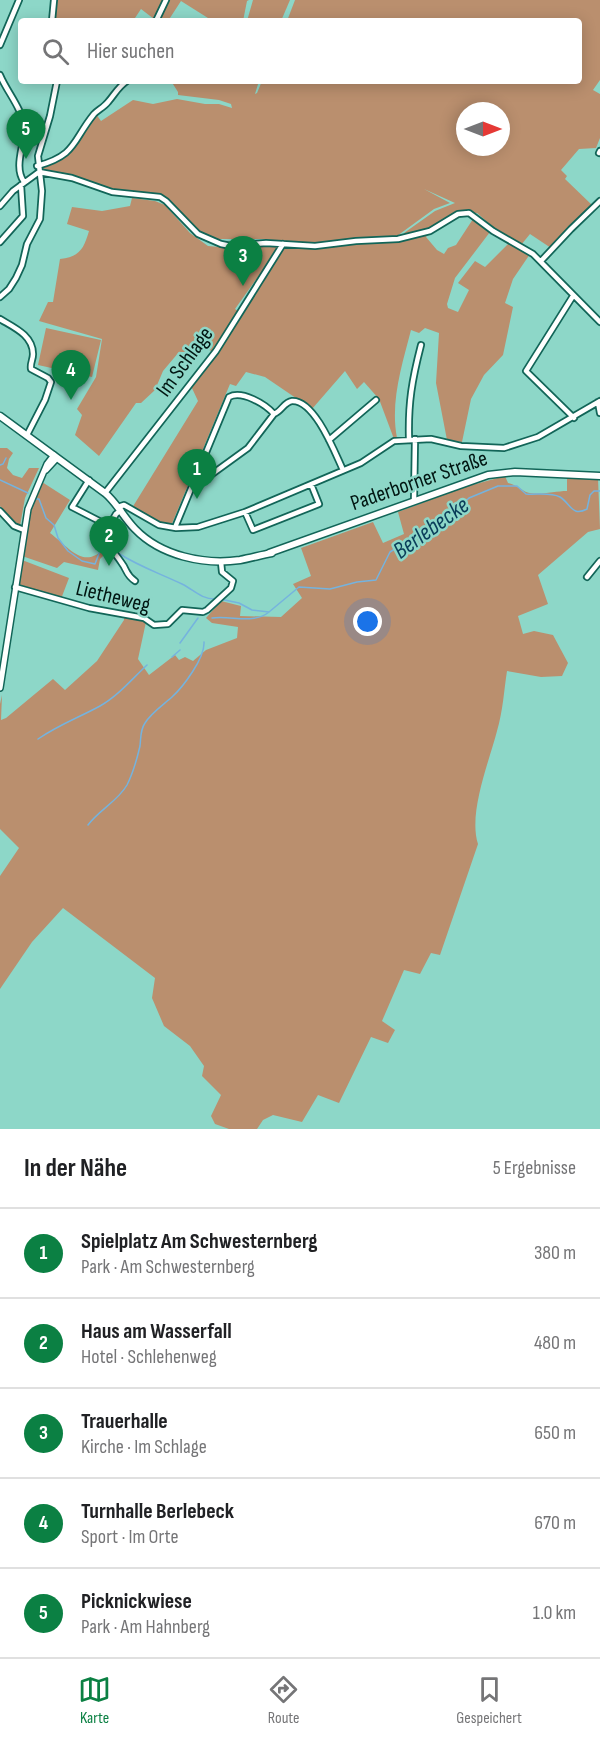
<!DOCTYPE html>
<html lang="de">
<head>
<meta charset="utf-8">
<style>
	body { margin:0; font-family:"Sofia Sans Condensed",sans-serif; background:#f2f2f2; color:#202124 }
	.compass { position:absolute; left:456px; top:102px; width:54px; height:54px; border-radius:50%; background:#fff; box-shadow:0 3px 15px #0003; rotate:90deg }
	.you { position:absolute; left:368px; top:622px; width:21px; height:21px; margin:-15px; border:4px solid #fff; border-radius:50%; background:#1a73e8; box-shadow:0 0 0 9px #1a73e833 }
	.badge { display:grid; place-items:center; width:39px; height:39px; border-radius:50%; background:#0b8043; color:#fff; font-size:20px; font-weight:700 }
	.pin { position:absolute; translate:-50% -50px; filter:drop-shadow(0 2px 3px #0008) }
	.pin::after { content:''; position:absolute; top:32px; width:21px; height:18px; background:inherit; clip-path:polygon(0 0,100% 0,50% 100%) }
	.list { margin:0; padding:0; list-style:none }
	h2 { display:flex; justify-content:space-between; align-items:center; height:78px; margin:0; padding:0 24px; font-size:26px }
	h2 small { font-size:20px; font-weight:400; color:#757577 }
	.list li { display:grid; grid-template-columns:39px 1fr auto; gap:18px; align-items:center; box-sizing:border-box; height:90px; padding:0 24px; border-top:2px solid #e0e0e0 }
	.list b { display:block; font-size:22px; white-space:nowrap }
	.list p { margin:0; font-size:20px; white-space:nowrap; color:#757577 }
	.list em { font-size:20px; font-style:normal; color:#757577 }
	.icon { flex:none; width:33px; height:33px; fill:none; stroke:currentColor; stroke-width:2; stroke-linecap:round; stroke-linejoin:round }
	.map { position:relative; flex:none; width:600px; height:1129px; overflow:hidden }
	.search { position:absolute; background:#fff; box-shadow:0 3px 15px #0003; left:18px; right:18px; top:18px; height:66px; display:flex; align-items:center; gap:15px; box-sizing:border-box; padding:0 21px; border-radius:6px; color:#757577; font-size:22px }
	.sheet { height:528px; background:#fff }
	nav { display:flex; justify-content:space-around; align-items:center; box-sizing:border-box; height:84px; border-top:2px solid #e0e0e0; background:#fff; font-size:16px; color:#757577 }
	nav a { display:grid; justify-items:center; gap:3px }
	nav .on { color:#0b8043 }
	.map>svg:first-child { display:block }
</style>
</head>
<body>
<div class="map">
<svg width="600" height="1129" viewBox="0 0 600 1129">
	<rect width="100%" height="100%" fill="#8dd7c8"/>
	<path fill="#ba8f6e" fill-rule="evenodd" d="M55,0H164L154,19L141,9L133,21H53Z
		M168,0H249L247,1L243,21H206L208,18L181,1L168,21H158Z
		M253,0H290L281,21H247Z
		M295,0H600V80L593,90L600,94V138L596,148L579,149L561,170L567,176L565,179L592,205L551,248L530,234L521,245L500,233L477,213L459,216L410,236L404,233L435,211L455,203L424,189L450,203L434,209L397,236L355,239L329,243L401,241L429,233L426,237L437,250L444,254L448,248L456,245L473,219L490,232L455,278L447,304L448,308L458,312L469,290L458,283L475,261L485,267L509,243L530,254L513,279L505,303L513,307L503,355L484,375L471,399L462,442L447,440L436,383L439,333L425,328L419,333L411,330C402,365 390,402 397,438L394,439L379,399L364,382L357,389L345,371L312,409L265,377L246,372L236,386L230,384L171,526L161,524L132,508L198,401L191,386L215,355L286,245L290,243L266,239H213L202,234L171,202L159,195L106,190L45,172L42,166C77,153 77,142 96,114L101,121L133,100L153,104L177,99L205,104H219L232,108L231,104L219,100L178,95V92L171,81H259L255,94L257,93L262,81H579V21H287ZM465,111H501V147H465Z
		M132,198L155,201L165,205L190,233L208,246L231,248L268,244L280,246L235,309L238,311L214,352L194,344L185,352H179L163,371L155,390L141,403H136L99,456L75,435L82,415L77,409L96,377L102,339L39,321L48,302H53L60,259C80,257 84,248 89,231L67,224L72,207L102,211L130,206Z
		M46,328L101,340L92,377L38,365Z
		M0,448H7L13,453L9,459L7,468L13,475L22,478L29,468H39L25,498L20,526L15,524L0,506Z
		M505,476L508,483C516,485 520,489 526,492C537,496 555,491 567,491V476L598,478L600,529L588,532L538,575L548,604L518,616L523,634L534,631L553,635L568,663L562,676L541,677L507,671C504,690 503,711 497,731C489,762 468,813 478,844L440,955L431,953L420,974L404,970L382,1021L395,1030L388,1043L371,1037L339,1103L318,1095L302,1122L273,1115L263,1120L257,1129H229L215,1124L211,1116L221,1095L202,1076L204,1066L190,1046L164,1026L152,998L155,978L63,908L32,942L0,989V876L19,848L0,829V704L2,695L1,720L6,718L53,679L65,690L97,661L124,620V616L141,618L146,622L138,659L149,675L175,655L179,660L185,657L193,661L206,650L237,638L238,627L212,623L206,618L221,601L241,606L240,616L281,617L302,598L293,584L311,576L301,548L373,522L383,543L404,534L398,512L465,487Z
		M42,482L70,500L50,533C71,549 84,571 107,546L109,550L100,559L98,570L64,562L57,568L22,556L30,508Z
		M22,560L69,578L61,599L18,584Z"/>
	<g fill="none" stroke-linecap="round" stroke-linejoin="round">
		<path stroke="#75b3de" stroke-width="1.5" d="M0,465L3,464L6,458
			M0,480L28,493
			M36,499H39L46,518L54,525L58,538L68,551L82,561L95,564L100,551L116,543L118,553C140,567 159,573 182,584C194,590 201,599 215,599
			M220,599L239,603L252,610L269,612L299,587L330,589L357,582L376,580L390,552L455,511L469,498L498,486H517L526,494C536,495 550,492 560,497C571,504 572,517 587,509L590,495L594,491H600
			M212,618C231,615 253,625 269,612
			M180,643L198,618
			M172,657L180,650
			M38,739C60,724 78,718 100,706C118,696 132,679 147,665
			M88,825C99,810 118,801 127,785C133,773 137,759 140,746C141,738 140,730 145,723C151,713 163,705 172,697C183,687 205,658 204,642"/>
		<defs>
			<path id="minor" d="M52,21L54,0
				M156,21L166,0
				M0,45L19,0
				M0,75C7,92 22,108 24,127C25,145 13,166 24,182
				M599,153L600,151
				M37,166C77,155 72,141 94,114C98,110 104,107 108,102C115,94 118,87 127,81
				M39,172L72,178L112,192L160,197L166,201L198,234L221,244L231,246L266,243L315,246L356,241L398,239L430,231L458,214L469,213L493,231L533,254L600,322
				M0,206L13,191L39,172
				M0,242L23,216L21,185
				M541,261L571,229L600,201
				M573,296L526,371L574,418
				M0,297L9,289L16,278L22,265L27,244L40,219L42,191L38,156L50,116L57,81
				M0,319C13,327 33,335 33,354C33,360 30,363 31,369L48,378L51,382L45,400L27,435
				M598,402L600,413
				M409,439C408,403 412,380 421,345
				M329,440L376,400
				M89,480L72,507L109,526L116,514L121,510
				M193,486L197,485L248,448L274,414C282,411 284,402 292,401C315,400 335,453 343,470
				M105,493L216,351L283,244
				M414,501L415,439
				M118,507L124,505L159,525L176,528L198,527L245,512L361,463L394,441L431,439L461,446L504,448L538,437L600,401
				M0,511L14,526L24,530
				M245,512L253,530L319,504L311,484
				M109,526C104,546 111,547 121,562C128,571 125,574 135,581
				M176,528V525L229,397C242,390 265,404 274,414
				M587,577L600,561
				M15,587L89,608L144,618L154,625L168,624L182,610L203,612L207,610L231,588L233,581L222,572L221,562"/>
			<path id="tertiary" d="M46,470L57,458
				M0,688L28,509L47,464L54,455"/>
			<path id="secondary" d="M0,416L105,493C117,503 124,518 135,529C161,556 204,565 240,560C251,558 261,555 272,553
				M269,553L488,475L515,472L600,476"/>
		</defs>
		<use href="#minor" stroke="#126558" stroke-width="8"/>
		<use href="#tertiary" stroke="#126558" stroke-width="8"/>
		<use href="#secondary" stroke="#126558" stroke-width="9"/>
		<use href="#minor" stroke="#fff" stroke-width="4.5"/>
		<use href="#tertiary" stroke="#fff" stroke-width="5"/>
		<use href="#secondary" stroke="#fff" stroke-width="6"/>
	</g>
	<g text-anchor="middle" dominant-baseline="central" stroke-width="5" stroke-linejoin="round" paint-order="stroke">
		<g font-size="22" fill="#011612" stroke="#8dd7c8">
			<text transform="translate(185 362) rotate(-54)">Im Schlage</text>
			<text transform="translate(419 481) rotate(-19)">Paderborner Straße</text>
			<text transform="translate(113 597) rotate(14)">Lietheweg</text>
		</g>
		<g font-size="24" font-style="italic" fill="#0a3d59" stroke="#8dd7c8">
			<text transform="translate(431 528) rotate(-36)">Berlebecke</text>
		</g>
	</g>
</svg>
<svg class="compass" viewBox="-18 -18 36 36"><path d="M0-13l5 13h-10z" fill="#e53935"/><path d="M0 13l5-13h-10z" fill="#757577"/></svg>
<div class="you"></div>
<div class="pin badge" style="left:197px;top:499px">1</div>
<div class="pin badge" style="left:109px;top:566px">2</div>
<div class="pin badge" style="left:243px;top:286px">3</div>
<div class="pin badge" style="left:71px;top:400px">4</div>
<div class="pin badge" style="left:26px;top:159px">5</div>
<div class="search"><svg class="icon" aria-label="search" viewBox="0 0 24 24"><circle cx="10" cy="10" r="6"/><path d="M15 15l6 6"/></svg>Hier suchen</div>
</div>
<section class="sheet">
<h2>In der Nähe<small>5 Ergebnisse</small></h2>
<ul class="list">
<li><span class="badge">1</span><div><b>Spielplatz Am Schwesternberg</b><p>Park · Am Schwesternberg</p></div><em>380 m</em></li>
<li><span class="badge">2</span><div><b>Haus am Wasserfall</b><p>Hotel · Schlehenweg</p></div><em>480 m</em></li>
<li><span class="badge">3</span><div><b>Trauerhalle</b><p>Kirche · Im Schlage</p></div><em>650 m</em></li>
<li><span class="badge">4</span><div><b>Turnhalle Berlebeck</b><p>Sport · Im Orte</p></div><em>670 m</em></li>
<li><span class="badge">5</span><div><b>Picknickwiese</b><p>Park · Am Hahnberg</p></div><em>1.0 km</em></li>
</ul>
</section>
<nav>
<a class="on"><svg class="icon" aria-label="map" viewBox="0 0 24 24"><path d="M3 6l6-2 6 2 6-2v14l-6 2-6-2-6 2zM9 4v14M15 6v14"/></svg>Karte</a>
<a><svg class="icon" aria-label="directions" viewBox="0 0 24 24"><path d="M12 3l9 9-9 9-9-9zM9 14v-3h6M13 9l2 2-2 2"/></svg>Route</a>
<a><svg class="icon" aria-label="saved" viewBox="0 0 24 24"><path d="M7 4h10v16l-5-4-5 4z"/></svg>Gespeichert</a>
</nav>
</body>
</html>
